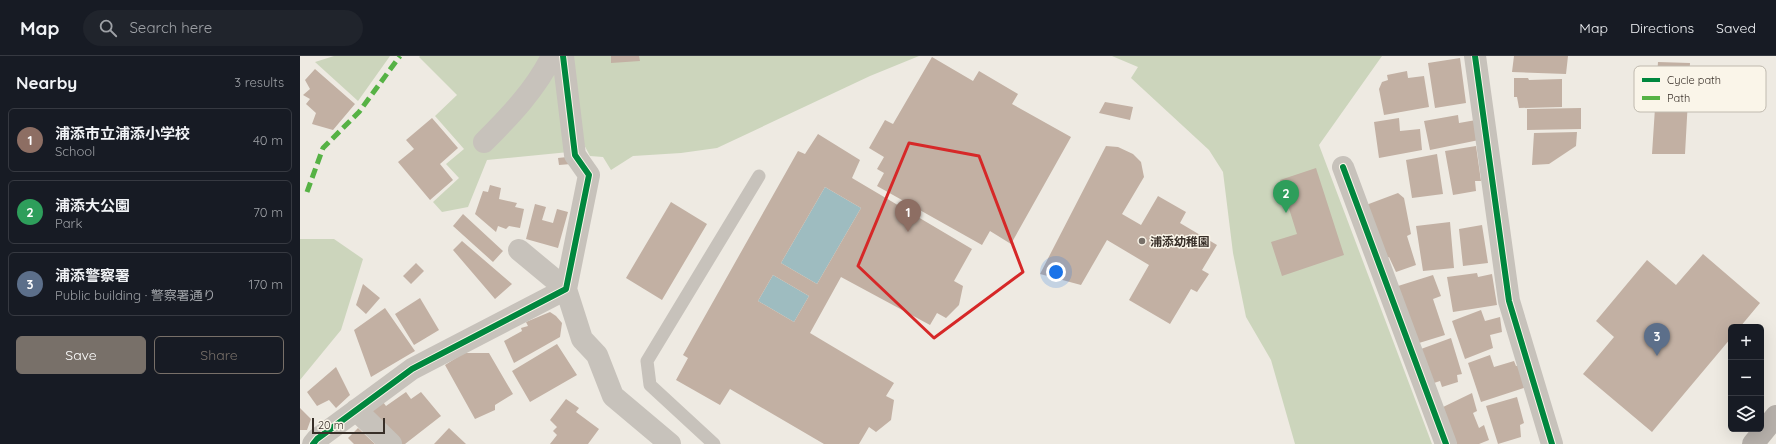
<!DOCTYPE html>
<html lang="en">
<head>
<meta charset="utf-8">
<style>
	body { margin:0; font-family:Quicksand,"Noto Sans JP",sans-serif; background:#20242c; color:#f1f3f6 }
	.controls { position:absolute; right:12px; bottom:12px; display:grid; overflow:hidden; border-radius:6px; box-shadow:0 4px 16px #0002 }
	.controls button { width:36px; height:36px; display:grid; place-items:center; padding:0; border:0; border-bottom:1px solid #363941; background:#171b24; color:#f1f3f6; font:20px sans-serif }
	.scale { position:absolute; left:12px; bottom:10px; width:73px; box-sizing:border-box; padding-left:4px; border:2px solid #382f28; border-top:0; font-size:11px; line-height:14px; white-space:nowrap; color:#382f28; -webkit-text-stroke:3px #faf5e9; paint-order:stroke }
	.you { position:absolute; left:756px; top:216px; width:14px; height:14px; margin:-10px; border:3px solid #fff; border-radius:50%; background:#1a73e8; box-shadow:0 0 0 6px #1a73e833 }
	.badge { display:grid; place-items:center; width:26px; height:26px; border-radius:50%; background:#787069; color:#fff; font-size:13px; font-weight:700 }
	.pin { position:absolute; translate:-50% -33px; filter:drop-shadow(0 1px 2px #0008) }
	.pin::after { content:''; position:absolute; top:21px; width:14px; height:12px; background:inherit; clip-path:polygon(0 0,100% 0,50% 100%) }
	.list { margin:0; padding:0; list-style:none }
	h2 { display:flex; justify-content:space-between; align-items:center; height:52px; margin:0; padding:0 16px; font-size:17px }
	h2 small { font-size:13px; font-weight:400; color:#9ea1a6 }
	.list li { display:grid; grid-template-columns:26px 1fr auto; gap:12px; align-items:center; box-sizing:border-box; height:64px; margin:0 8px 8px; padding:0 8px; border:1px solid #363941; border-radius:6px }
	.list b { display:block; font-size:15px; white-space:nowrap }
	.list p { margin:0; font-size:13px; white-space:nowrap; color:#9ea1a6 }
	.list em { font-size:13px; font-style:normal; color:#9ea1a6 }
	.actions { display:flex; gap:8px; padding:12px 16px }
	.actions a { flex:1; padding:9px 0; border:1px solid #787069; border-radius:6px; text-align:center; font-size:14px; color:#787069 }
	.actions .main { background:#787069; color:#fff }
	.icon { flex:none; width:22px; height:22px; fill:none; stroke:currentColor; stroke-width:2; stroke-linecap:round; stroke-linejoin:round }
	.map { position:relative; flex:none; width:1476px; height:388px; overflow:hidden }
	header { display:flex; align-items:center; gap:24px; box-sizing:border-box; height:56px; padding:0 20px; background:#171b24; border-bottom:1px solid #363941 }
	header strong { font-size:19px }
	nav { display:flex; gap:22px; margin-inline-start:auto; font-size:14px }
	.search { width:280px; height:36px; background:#20242c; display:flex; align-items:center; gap:10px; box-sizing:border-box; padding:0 14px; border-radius:22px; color:#9ea1a6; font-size:15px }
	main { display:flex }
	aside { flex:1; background:#171b24 }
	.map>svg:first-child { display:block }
</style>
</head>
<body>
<header>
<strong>Map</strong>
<div class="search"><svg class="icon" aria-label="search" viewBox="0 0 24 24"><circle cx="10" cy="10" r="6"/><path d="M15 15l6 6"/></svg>Search here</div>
<nav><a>Map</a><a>Directions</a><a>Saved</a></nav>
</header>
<main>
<aside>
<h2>Nearby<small>3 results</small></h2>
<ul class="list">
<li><span class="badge" style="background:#8d6e63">1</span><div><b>浦添市立浦添小学校</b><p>School</p></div><em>40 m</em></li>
<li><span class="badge" style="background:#2e9e5b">2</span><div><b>浦添大公園</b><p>Park</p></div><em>70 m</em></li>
<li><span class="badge" style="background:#5c6f8a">3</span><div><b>浦添警察署</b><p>Public building · 警察署通り</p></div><em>170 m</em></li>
</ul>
<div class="actions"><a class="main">Save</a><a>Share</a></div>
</aside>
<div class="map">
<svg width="1476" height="388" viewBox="0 0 1476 388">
	<rect width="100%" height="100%" fill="#eeeae2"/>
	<path fill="#ccd5bc" d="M34,0H90L58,45L15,6Z
		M120,0H257L269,96L187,104L168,151L142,156L133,146L159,122L146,108L164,93L135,60L157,39L119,1Z
		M273,0H619L570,20L417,92L381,97L333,100L311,114L303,101L290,100L281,83Z
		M812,0H1082L1019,89L1132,388H995L971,304L946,261L933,197L923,116L909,94L831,22L838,11Z
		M0,183H34L63,203L41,274L0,324Z"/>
	<path fill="#9ebcc0" d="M525,131L561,152L517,228L481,207Z
		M473,219L509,240L494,266L458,245Z"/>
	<path fill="#c2b0a3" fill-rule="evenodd" d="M311,0H339L340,5L311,7Z
		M1214,0H1268L1266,18L1212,16Z
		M632,1L673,25L679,15L718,38L712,48L771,81L711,188L690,175L682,189L577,130L584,117L577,113L584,101L569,92L585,64L593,68Z
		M1160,2L1166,47L1135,52L1128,7Z
		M1358,6L1390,7L1385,98H1352Z
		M15,13L55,48L33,74L12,68L16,57L6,48L10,43L3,39L10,33L5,24Z
		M1107,15L1108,22L1124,20L1129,51L1084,59L1079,33L1082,26L1088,24L1087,19Z
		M1214,22H1228L1229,24L1262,23V51L1219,52L1217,41H1214Z
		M805,46L833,51L830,64L799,57Z
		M1281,52V73L1227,74V53Z
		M1158,59L1159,67L1176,64L1179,84L1130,94L1124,65Z
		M132,62L158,92L140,108L153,124L130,144L98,106L114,93L106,84Z
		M1099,62L1100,75L1120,73L1122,94L1079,102L1074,66Z
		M1277,76L1276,90L1249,108L1232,109L1234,77Z
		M518,78L560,104L552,122L672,193L654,225L663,230L659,249L646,262L637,257L630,269L541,221L510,277L594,327L586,340L594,344L591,364L576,376L569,371L559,388H524L430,333L420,349L376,324L388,302L383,299L498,95L505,98ZM525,131L561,152L517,228L481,207ZM473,219L509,240L494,266L458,245Z
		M806,90L818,91L833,98L841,106L844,121L822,158L841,169L858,140L886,156L880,167L917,189L902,214L909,218L897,236L891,233L870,268L829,244L849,209L807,184L781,229L740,218Z
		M1176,90L1181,125H1175L1176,135L1153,139L1145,95Z
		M1137,98L1143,138L1112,142L1106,104Z
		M267,101L271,108L259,109L258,102Z
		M1016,112L1044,199L982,220L971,186L997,178L980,124Z
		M190,129L201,132L199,143L217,147L215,151L224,153L220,172L209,170L206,173L198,170L196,176L175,158L183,135L188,136Z
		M1098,137L1104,142L1111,178L1107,180L1116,209L1096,216L1089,201L1085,203L1066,149Z
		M371,146L407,168L362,244L326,222Z
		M235,148L246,151L242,164L253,167L257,153L268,156L258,192L226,183Z
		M163,158L203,195L193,206L153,170Z
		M1150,166L1154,212L1123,215L1116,170Z
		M1182,169L1188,207L1163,210L1159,173Z
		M162,185L212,228L195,243L153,194Z
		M1403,198L1460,247L1440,271H1431V282L1352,376L1283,318L1314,281L1296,265L1347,204L1376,229Z
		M116,207L124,215L111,228L103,220Z
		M1177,217L1178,221L1192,218L1197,249L1153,256L1147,221Z
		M1133,219L1141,240L1133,243L1145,279L1119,287L1098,230Z
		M63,228L80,242L66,258L56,249Z
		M120,242L139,274L114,289L95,258Z
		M85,252L115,295L71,321L54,274Z
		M1181,254L1185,265L1200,261L1202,276L1190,279L1193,292L1165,303L1152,265Z
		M250,256L256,260L262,267L260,281L214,307L204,285L222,275L221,272L228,270L226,266Z
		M1151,282L1162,318L1157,319L1158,326L1142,331L1140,325L1134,327L1121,293Z
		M257,288L277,319L230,346L212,315Z
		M164,297H189L213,338L195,349V354L175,363L145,309Z
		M1190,299L1194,311L1214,305L1216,310L1221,309L1227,331L1181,346L1168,307Z
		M36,311L50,339L36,352L29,344L17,350L7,336Z
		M106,336L111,343L121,336L141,360L105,388H102L90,373L69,357L83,346L86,350Z
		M1172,337L1177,355L1173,357L1179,372L1184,369L1189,384L1179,388H1157L1141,352Z
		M1217,341L1224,367L1220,369L1221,381L1198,388L1186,350Z
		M266,343L279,352L276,356L299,373L288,388H250L257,379L253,375L257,371L250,364Z
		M0,352L11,363L7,374H0Z
		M58,372L75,388H54L48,382Z
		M149,372L166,388H134Z"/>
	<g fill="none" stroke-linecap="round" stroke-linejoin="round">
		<path stroke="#c7c2bb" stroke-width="13" d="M414,388L350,329L347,305L459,120"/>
		<path stroke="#c7c2bb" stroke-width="22" d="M1175,0L1209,245L1252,388
			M184,86C210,60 236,33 252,0
			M1043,111L1146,388
			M219,194L266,233L282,283L297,299L313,340L370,388
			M56,354L91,388
			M13,388L17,383L112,313L266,233L289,119L275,99L263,0"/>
		<path stroke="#b6b0aa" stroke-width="22" d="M1453,388L1476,360"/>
		<path stroke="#56b245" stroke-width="5" stroke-dasharray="10 5" stroke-linecap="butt" d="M7,136L23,92L59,56L100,0"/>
		<defs>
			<path id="cycleway" d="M1175,0L1209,245L1252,388
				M1043,111L1146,388
				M13,388L17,383L112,313L266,233L289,119L275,99L263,0"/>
		</defs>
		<use href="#cycleway" stroke="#faf5e9" stroke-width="8"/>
		<use href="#cycleway" stroke="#00873e" stroke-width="6"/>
	</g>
	<path fill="none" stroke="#d62828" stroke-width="3" stroke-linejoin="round" d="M609,87L679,100L723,216L634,282L558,210Z"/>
	<circle fill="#787069" stroke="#faf5e9" stroke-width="1.5" cx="842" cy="185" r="4"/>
	<g text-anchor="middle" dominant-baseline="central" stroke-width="3" stroke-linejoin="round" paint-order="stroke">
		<g font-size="12" font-weight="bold" fill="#382f28" stroke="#faf5e9" text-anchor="start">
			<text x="850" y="185">浦添幼稚園</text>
		</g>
	</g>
	<rect x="1334" y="10" width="132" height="46" rx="6" fill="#faf5e9" stroke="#c0baaf" stroke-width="1"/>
	<rect x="1342" y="22" width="18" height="4" fill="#00873e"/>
	<rect x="1342" y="40" width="18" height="4" fill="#56b245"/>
	<g font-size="11" fill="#382f28">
		<text x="1367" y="28">Cycle path</text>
		<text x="1367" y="46">Path</text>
	</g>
</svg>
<div class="controls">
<button>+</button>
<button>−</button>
<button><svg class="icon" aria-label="layers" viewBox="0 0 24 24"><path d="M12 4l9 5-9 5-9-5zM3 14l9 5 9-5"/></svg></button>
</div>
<div class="scale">20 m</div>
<div class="you"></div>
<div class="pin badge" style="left:608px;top:176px;background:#8d6e63">1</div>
<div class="pin badge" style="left:986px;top:157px;background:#2e9e5b">2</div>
<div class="pin badge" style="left:1357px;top:300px;background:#5c6f8a">3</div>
</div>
</main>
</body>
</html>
